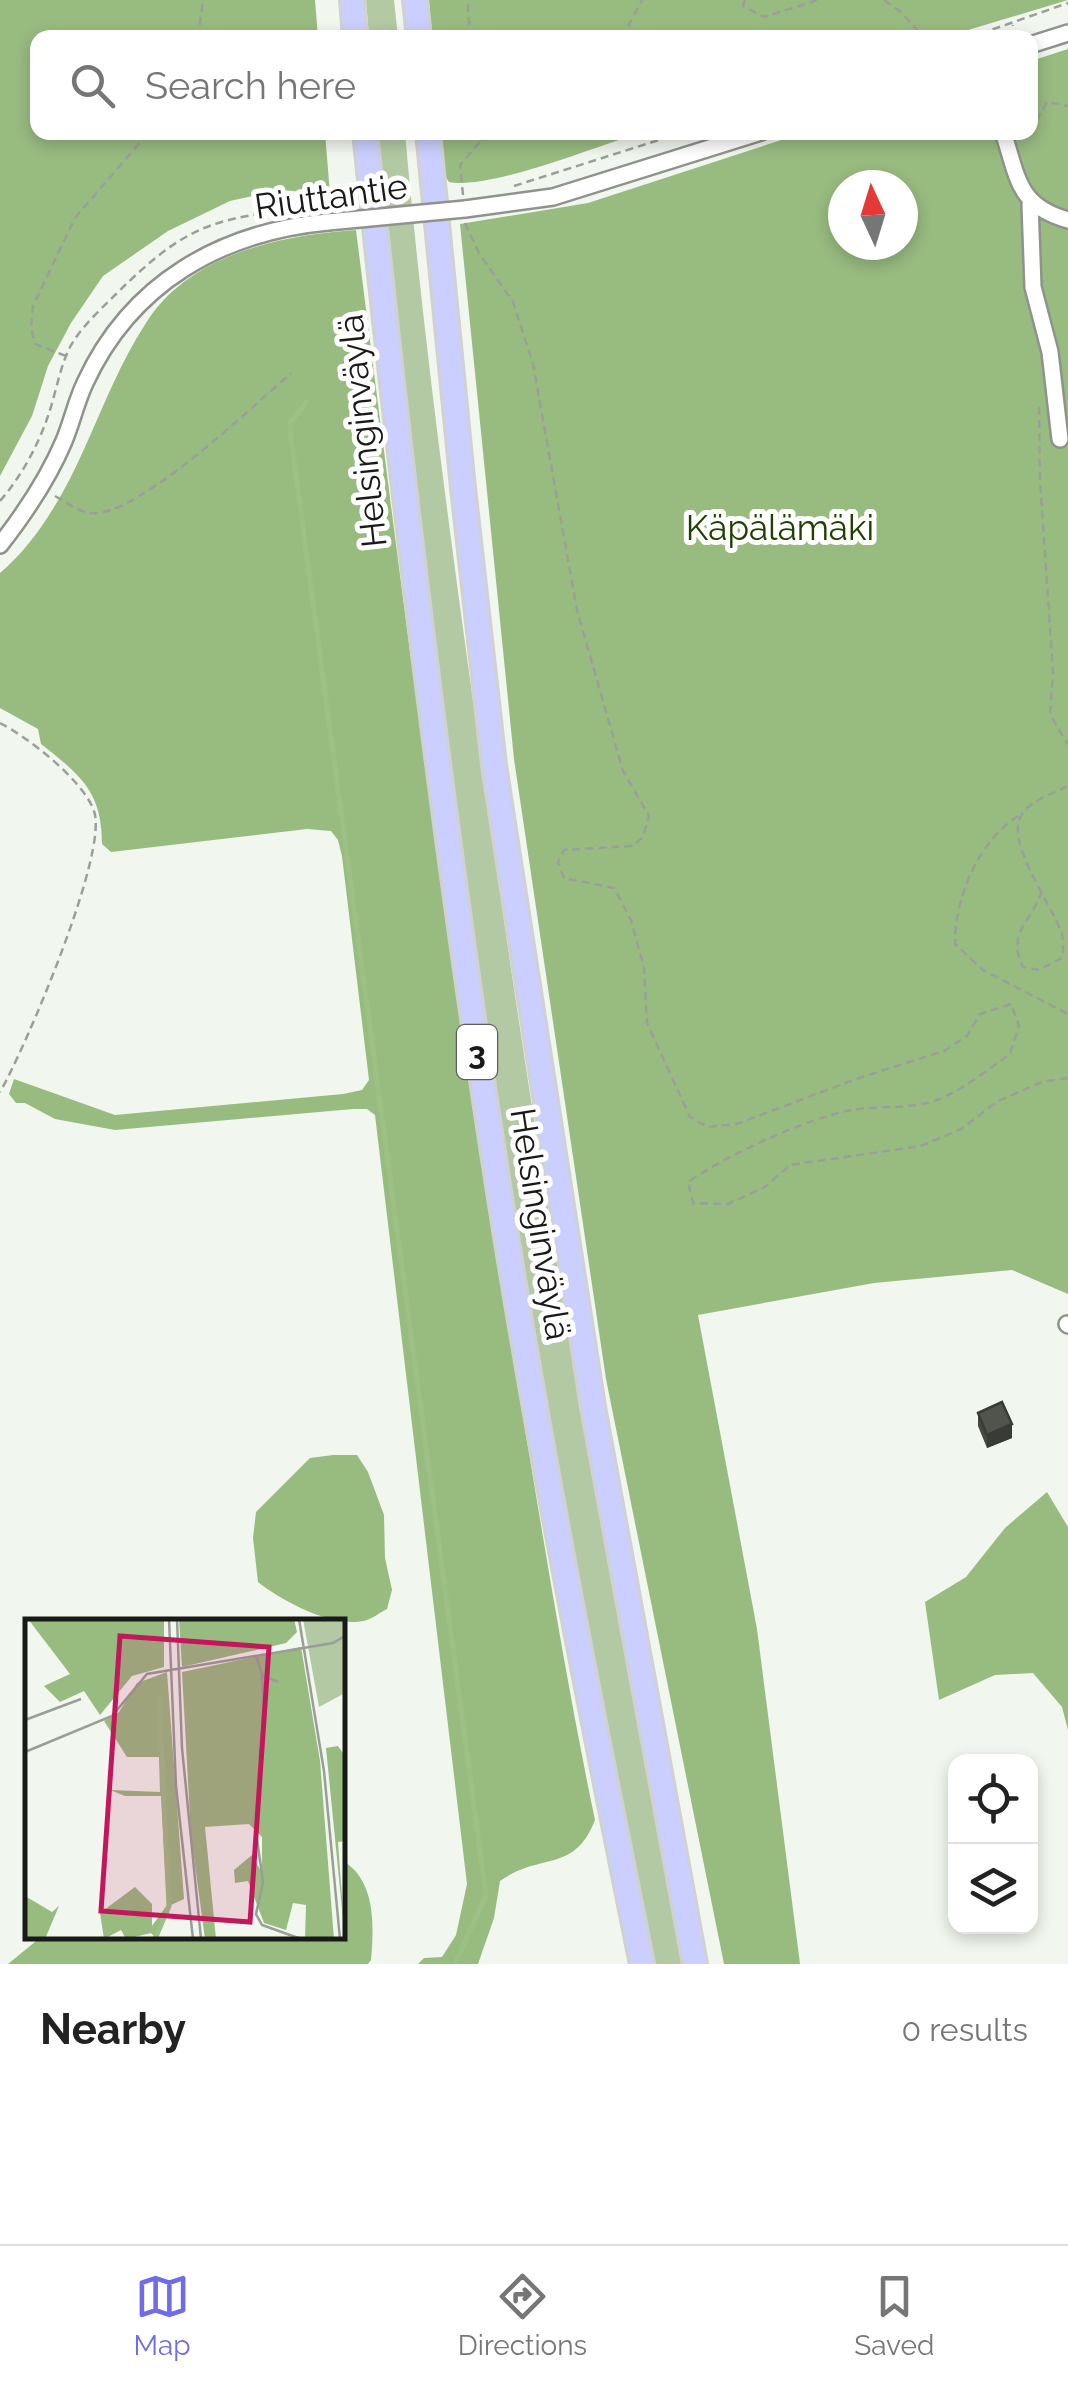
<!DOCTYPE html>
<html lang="en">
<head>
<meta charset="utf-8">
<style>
	body { margin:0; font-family:Raleway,sans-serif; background:#f6f6f6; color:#222 }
	.controls { position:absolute; right:30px; bottom:30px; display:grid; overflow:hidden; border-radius:20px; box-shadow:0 5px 15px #0003 }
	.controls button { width:90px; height:90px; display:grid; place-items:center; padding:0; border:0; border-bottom:2px solid #e0e0e0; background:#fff; color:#222; font:50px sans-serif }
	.compass { position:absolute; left:828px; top:170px; width:90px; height:90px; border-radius:50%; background:#fff; box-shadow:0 5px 15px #0003; rotate:356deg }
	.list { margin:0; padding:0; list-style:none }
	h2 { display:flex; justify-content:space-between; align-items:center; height:130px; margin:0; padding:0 40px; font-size:42px }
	h2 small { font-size:32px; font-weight:400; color:#767676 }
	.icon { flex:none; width:55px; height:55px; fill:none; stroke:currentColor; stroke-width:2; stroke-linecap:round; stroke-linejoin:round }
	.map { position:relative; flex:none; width:1068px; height:1964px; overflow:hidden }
	.search { position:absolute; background:#fff; box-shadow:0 5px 15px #0003; left:30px; right:30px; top:30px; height:110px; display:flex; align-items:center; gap:25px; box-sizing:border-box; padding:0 35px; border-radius:20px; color:#767676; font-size:38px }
	.sheet { height:280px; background:#fff }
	nav { display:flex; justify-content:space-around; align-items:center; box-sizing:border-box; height:140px; border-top:2px solid #e0e0e0; background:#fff; font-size:28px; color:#767676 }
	nav a { display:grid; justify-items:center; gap:5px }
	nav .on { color:#706be6 }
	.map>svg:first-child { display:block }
</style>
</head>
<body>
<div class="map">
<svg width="1068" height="1964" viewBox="0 0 1068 1964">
	<rect width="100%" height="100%" fill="#f1f6ee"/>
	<path fill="#b2c9a3" d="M366,0H394L398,37H369Z
		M377,133H405C424,349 454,565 484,780C539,1177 606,1571 683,1964H654C613,1767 571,1569 538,1370C469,960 413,546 377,133Z"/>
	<path fill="#98bb80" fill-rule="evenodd" d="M0,0H315L318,37L38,38V132L325,133L330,194L280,190L230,201L168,231L103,276L71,323L48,366L32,416L0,476Z
		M429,0H1068L945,37L432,38Z
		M1068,49V1294L1012,1270L874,1283L698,1315L757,1629L800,1964H724L606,1379L514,759L460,224L588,203L803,133L1030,132L1031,61ZM843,185H903V245H843Z
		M440,133V132L640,133C597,146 490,190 449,182L445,176Z
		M356,230C404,612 453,994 516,1375C541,1523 564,1672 595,1820C574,1874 540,1852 500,1881L494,1918L478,1964H418L424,1958L442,1957L456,1935L467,1884L375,1115L367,1109H353L115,1130L55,1119L25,1103H16L9,1094L14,1079L115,1115L343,1094L362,1090L369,1080L342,856L338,840L331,831L307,829L111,852L102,844C102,791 80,775 41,744L38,729L0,708V573C38,541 65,492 85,447C104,405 121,361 146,323C189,254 281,235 356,230Z
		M333,1455H357L368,1472L384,1515L385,1558L392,1590L387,1609C381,1612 373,1618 367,1620C335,1630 282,1601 258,1582L253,1538L256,1512L310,1458Z
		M1047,1492L1068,1527V1730L1062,1707L1033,1673L995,1675L939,1700L925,1602L966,1577L1005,1528Z
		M343,1861C376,1880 374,1927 371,1960L368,1964H8L41,1937L342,1936Z"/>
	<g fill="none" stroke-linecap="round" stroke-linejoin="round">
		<path stroke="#9dc085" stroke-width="5" d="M306,402L290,423L291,438L486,1895L455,1964"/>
		<defs>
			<path id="minor" d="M1030,45L1068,33
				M1003,132C1018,177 1017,206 1068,220
				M1030,204L1033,287L1050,352L1060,439
				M465,209L553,197L761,132
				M0,545C25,513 48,479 64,441C72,422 76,402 85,383C131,283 221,232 328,222
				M1067,1324L1068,1325"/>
			<path id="highway" d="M352,0L355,38
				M415,0L419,38
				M365,132C402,491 445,848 501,1204C541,1459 591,1711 642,1964
				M428,132L463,488L494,765L593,1407L695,1964"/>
		</defs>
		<use href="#minor" stroke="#8e938b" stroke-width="20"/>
		<use href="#highway" stroke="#d1d1d1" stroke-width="28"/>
		<path stroke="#9b9f99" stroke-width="2.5" stroke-dasharray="8 5" stroke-linecap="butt" d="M745,0L743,6L764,17L818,0
			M884,0L902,13L924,38
			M198,38L203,0
			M470,38L468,7L471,0
			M622,38L642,0
			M968,38L1068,3
			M1008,38L1013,25
			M1030,132L1047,102L1068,106
			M514,186L684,132
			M463,195L460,165L479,143L496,132
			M465,223L479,253L513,302L533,364L577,610L623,771L649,816L643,837L632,846L564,850L558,862L564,878L614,888L631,920L644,968L647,1023L690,1117L708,1127L737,1124L856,1079L944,1051L967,1036L980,1014L1011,1004L1019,1026L1010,1054C987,1070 963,1090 937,1100C910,1110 879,1105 852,1110C807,1118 725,1156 688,1182L693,1203L728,1204L765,1187L790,1165L921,1146L961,1129L998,1101L1042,1082L1068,1078
			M66,356L35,344L31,327L33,306L75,218L149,132
			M1039,407L1040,480L1053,672L1050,714L1068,745
			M55,496C66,502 77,511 90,513C136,519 254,405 291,373
			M0,501C21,477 39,444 49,413C56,392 60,367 70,347C81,327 100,310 116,294C185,226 211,218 307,208
			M0,723C29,738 83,780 94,811C109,852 25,1049 0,1092
			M1018,816C978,842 955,897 955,944L983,970L1068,1014
			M1042,891C1031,923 1006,933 1023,967L1039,970L1062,958C1063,950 1064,941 1062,934C1053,907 1005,842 1021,816C1030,800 1053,794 1068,786"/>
		<use href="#minor" stroke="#fff" stroke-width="15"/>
		<use href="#highway" stroke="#cacfff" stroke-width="22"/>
		<defs>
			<path id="minor-bridge" d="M328,222L465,209"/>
		</defs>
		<use href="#minor-bridge" stroke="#8e938b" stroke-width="20" stroke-linecap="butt"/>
		<use href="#minor-bridge" stroke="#fff" stroke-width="15"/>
	</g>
	<path fill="#454842" d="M978,1413L1012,1438L987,1448L978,1426Z"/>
	<path fill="#383b36" d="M1012,1424V1438L987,1448V1435Z"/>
	<path fill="#50544d" stroke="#383b36" stroke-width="2.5" d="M1002,1402L1012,1424L987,1435L978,1413Z"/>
	<g text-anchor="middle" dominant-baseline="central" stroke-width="10" stroke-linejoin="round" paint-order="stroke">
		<rect fill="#fff" stroke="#5d5f5d" stroke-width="2.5" x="457" y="1025" width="40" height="54" rx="8"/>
		<g font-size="32" font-weight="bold" fill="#181a17">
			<text x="477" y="1052">3</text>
		</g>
		<g font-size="35" fill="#181a17" stroke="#fff">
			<text transform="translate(331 196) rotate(-8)">Riuttantie</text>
			<text transform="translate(362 431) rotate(-96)">Helsinginväylä</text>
			<text transform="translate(541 1224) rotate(81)">Helsinginväylä</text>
		</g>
		<g font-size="35" fill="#204000" stroke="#fff">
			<text x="780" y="527">Käpälämäki</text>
		</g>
	</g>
	<g transform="translate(25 1619)">
		<rect width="320" height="320" fill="#f1f6ee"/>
		<path d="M278,0H320V74L294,88Z" fill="#b2c9a3"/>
		<path d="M3,0H139V48L107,57L75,96L59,72L35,83L19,67L45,55ZM154,0H269L272,13L261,24L157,48ZM276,28L295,142L309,320H280L281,286L268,284L261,311L239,304L223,262L210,264L209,251L227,236L237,254V218L224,205L180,208L191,320H180L166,216L157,53ZM142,53L159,280L146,286L132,320L126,314L101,320L96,311L79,320L75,294L110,268L127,285V307L142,286L136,177H100L85,171L135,173L134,138H102L79,102L94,93L112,64ZM313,127L320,137V222L313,223L320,320L301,129ZM0,277L27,293L34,287L20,320H0Z" fill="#98bb80"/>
		<path fill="none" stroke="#9dc085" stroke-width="5" d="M130,320L144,287L134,77"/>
		<path fill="none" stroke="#9a9e98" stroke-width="2.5" d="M144,0L151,167L168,320M152,0L157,129L176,320M274,0L299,152L315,320M231,36L237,56L253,63M237,57L239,89M0,101L56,80M0,133L87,97L122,55L308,24L320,17M231,213L238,263L231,295L237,306L276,320"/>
		<path fill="#c2185b" fill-opacity="0.15" stroke="#c2185b" stroke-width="5" d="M95,17L244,28L225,303L76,292Z"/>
		<rect width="320" height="320" fill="none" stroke="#181a17" stroke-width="5"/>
	</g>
</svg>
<div class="controls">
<button><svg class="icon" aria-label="locate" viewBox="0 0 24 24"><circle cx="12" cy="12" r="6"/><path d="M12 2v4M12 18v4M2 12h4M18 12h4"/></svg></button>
<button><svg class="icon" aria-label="layers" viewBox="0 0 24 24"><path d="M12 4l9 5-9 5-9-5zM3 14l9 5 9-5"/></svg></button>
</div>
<svg class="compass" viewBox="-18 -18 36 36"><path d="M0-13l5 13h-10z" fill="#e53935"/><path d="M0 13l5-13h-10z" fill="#767676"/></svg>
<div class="search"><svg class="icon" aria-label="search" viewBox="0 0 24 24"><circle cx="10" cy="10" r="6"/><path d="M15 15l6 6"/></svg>Search here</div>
</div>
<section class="sheet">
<h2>Nearby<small>0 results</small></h2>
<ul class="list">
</ul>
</section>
<nav>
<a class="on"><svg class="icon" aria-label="map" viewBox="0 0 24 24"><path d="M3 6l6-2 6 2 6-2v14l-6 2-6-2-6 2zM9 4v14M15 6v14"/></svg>Map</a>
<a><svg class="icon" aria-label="directions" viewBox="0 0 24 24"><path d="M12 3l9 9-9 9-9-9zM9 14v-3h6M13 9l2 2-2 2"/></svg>Directions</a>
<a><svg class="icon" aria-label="saved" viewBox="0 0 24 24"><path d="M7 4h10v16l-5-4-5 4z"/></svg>Saved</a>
</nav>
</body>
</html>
